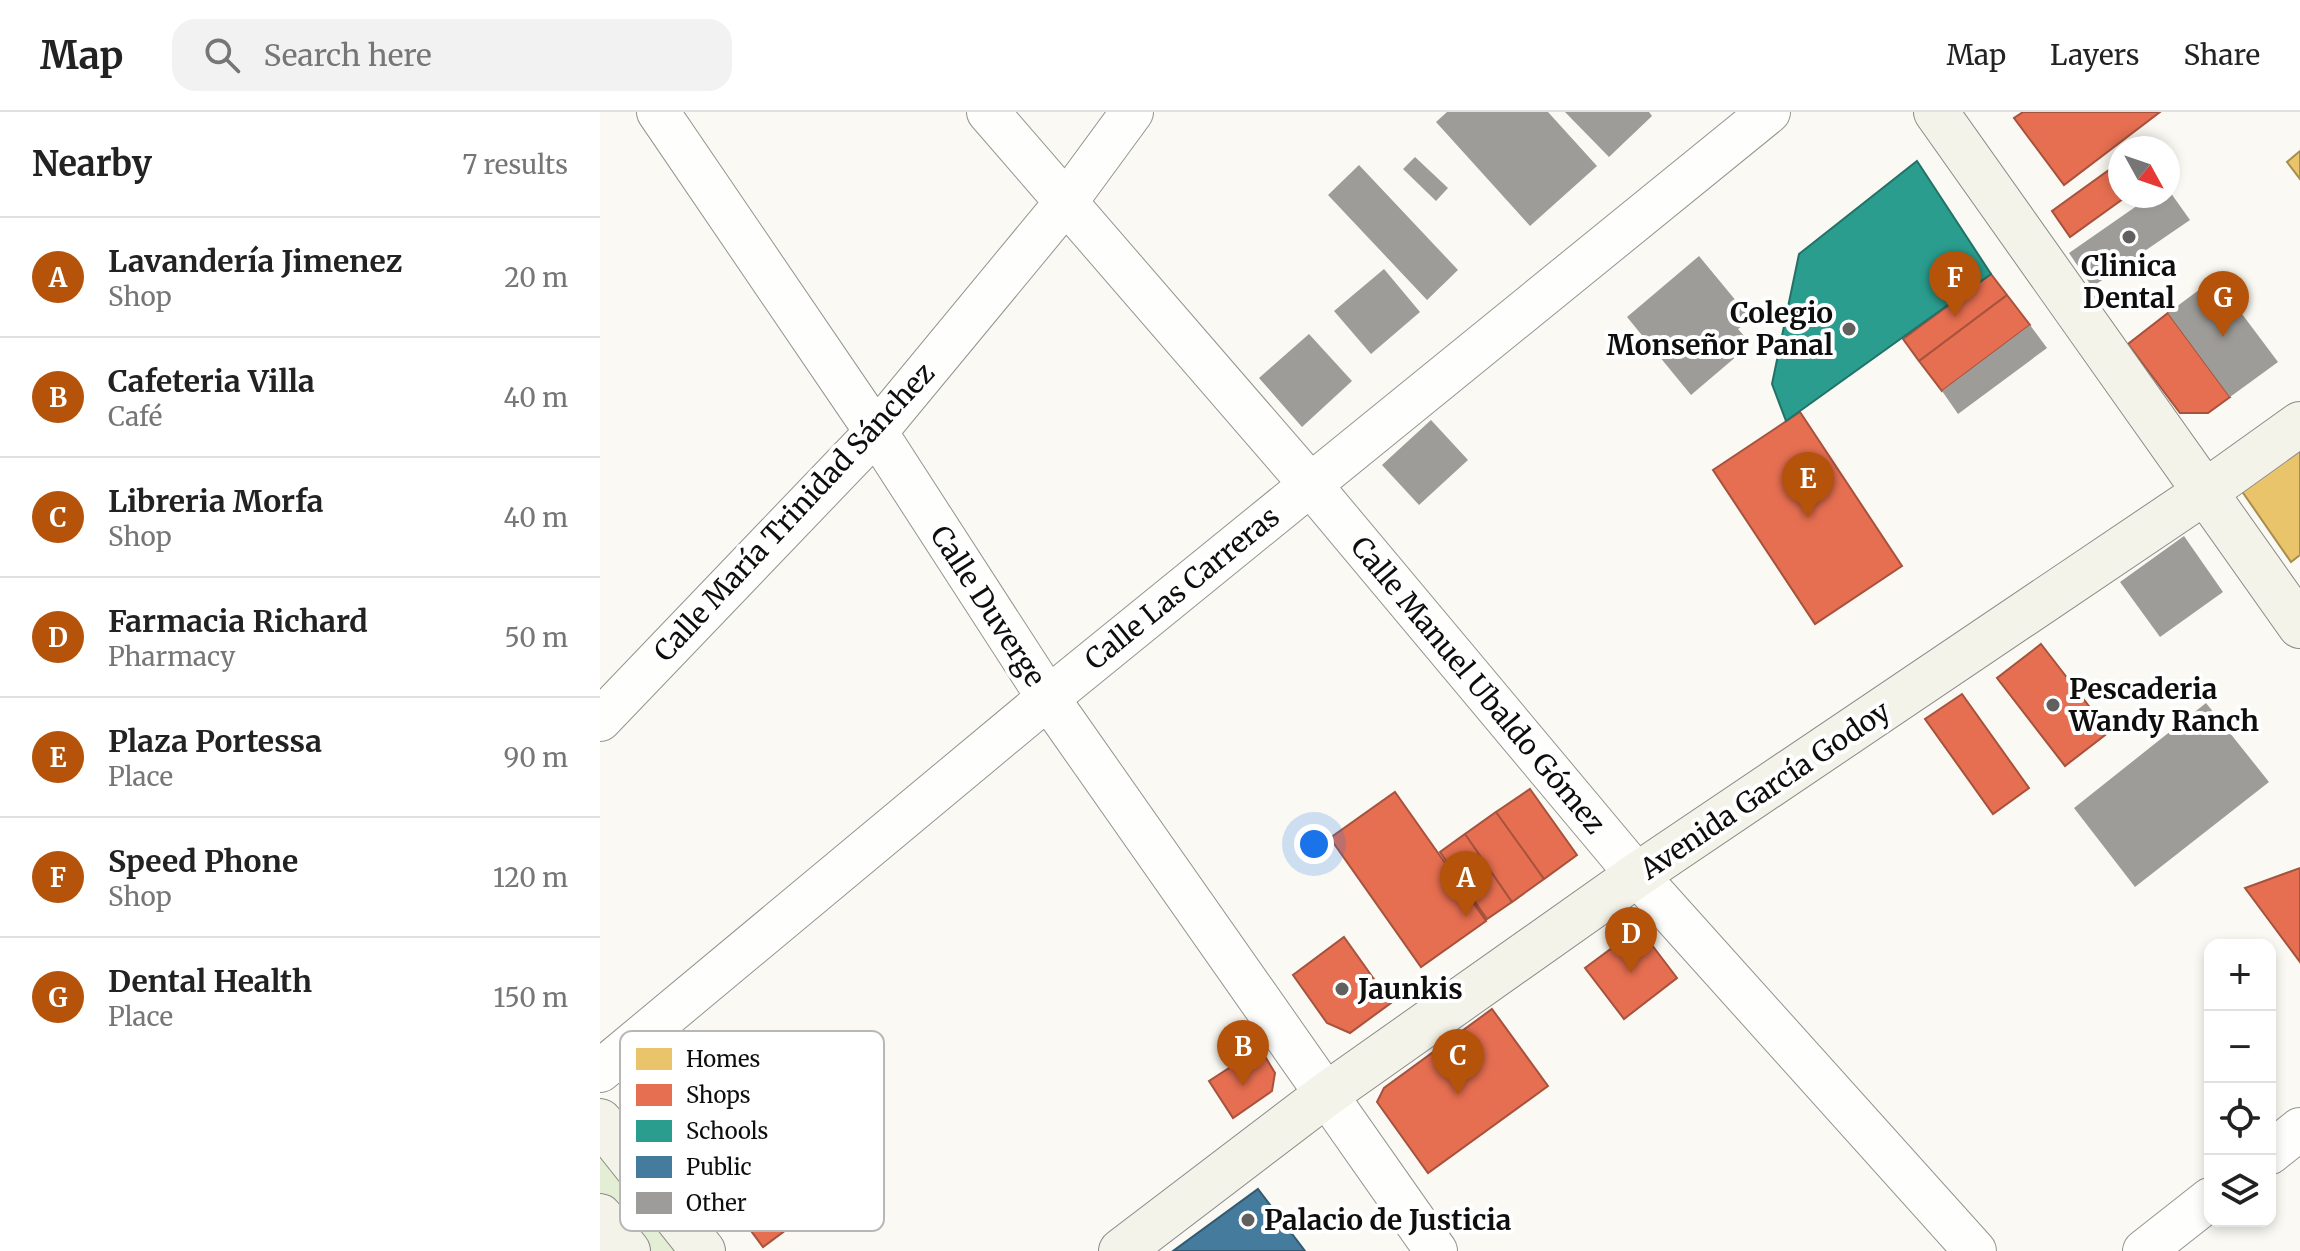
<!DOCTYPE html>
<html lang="en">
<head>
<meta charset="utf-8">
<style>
	body { margin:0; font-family:Merriweather,serif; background:#f2f2f2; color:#222 }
	.controls { position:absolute; right:24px; bottom:24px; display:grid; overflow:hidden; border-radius:16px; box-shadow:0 4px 12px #0003 }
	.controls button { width:72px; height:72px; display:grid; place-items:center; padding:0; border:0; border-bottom:2px solid #e0e0e0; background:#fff; color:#222; font:40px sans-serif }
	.compass { position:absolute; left:1508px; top:24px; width:72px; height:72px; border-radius:50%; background:#fff; box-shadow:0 4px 12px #0003; rotate:130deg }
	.you { position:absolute; left:714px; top:732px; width:28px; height:28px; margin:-20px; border:6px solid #fff; border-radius:50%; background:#1a73e8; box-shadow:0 0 0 12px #1a73e833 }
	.badge { display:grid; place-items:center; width:52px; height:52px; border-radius:50%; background:#b45309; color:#fff; font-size:26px; font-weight:700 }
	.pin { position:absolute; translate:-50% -66px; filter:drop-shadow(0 2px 4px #0008) }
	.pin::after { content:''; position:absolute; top:42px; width:28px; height:24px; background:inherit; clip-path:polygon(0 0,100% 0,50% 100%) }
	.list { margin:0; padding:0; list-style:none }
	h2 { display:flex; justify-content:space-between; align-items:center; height:104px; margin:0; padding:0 32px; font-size:34px }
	h2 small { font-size:26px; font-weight:400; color:#767676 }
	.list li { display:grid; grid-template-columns:52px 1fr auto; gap:24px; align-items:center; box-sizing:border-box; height:120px; padding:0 32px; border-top:2px solid #e0e0e0 }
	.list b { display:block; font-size:30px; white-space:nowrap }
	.list p { margin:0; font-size:26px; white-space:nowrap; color:#767676 }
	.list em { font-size:26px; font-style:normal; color:#767676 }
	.icon { flex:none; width:44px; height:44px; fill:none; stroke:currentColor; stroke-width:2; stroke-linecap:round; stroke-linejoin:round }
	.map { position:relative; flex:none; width:1700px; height:1139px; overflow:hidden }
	header { display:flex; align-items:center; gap:48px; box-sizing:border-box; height:112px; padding:0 40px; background:#fff; border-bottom:2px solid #e0e0e0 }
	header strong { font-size:38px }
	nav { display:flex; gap:44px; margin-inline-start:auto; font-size:28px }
	.search { width:560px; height:72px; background:#f2f2f2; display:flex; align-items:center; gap:20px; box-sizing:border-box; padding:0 28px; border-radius:24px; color:#767676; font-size:30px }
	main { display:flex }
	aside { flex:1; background:#fff }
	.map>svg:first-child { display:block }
</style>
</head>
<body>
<header>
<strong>Map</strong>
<div class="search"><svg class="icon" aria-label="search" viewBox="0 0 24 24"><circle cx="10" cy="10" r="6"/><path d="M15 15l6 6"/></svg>Search here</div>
<nav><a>Map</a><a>Layers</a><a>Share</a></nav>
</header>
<main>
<aside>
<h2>Nearby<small>7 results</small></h2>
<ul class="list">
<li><span class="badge">A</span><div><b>Lavandería Jimenez</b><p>Shop</p></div><em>20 m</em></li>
<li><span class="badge">B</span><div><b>Cafeteria Villa</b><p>Café</p></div><em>40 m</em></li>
<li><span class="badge">C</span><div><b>Libreria Morfa</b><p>Shop</p></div><em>40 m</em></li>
<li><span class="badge">D</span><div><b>Farmacia Richard</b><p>Pharmacy</p></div><em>50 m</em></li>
<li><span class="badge">E</span><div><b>Plaza Portessa</b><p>Place</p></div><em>90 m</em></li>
<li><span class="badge">F</span><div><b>Speed Phone</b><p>Shop</p></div><em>120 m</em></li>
<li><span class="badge">G</span><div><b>Dental Health</b><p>Place</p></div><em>150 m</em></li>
</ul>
</aside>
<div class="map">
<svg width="1700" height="1139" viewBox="0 0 1700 1139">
	<rect width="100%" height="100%" fill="#faf9f3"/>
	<path fill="#e3eed5" d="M0,1026L89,1139H42L0,1087Z"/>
	<path fill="#e9c46a" stroke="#a78d4e" stroke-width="2" d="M1700,39V67L1687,50Z
		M1700,336V443L1691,450L1639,375Z"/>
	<path fill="#e76f51" stroke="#a6523d" stroke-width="2" d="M1423,0H1560L1464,73L1414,6Z
		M1520,50V84H1527L1470,125L1452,99Z
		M1391,162L1407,183L1319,249L1303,227Z
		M1407,183L1430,213L1342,279L1319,249Z
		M1568,201L1630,285L1608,301H1580L1528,232Z
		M1200,300L1302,454L1215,512L1113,358Z
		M1441,532L1509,620L1465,654L1397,566Z
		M1362,582L1429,676L1393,702L1325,607Z
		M930,677L977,743L944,767L896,700Z
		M795,680L886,809L821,855L730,726Z
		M896,700L944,767L912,790L865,722Z
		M865,722L912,790L887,807L840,740Z
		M1700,756V850L1645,776Z
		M1039,816L1077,866L1024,907L985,856Z
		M744,825L791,891L750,921L727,911L693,863Z
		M892,897L948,974L828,1061L777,990L784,976Z
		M660,936L675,961L672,979L633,1006L609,969Z
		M215,994L264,1060L163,1135L114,1069Z"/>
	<path fill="#2a9d8f" stroke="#227268" stroke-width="2" d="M1317,49L1391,162L1186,309L1172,272L1199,142Z"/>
	<path fill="#457b9d" stroke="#345a72" stroke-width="2" d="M658,1077L705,1139H573Z"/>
	<path fill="#9e9c98" d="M847,0H948L997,54L930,114L836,10Z
		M965,0H1049L1052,4L1009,45Z
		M815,45L848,76L836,89L803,57Z
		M759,53L858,158L827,188L728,83Z
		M1568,77L1590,108L1492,175L1469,141L1551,84H1568Z
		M1099,144L1151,207L1138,217L1151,232L1091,283L1027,205Z
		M784,157L820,200L771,242L734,199Z
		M1615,166L1678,250L1630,285L1568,201Z
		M1430,213L1447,236L1358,302L1342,279Z
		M709,222L752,269L702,315L659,266Z
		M831,308L868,348L819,393L782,353Z
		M1584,424L1623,480L1560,525L1520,470Z
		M1606,591L1669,670L1535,775L1474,696Z"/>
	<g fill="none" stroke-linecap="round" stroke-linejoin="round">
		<defs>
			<path id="street" d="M58,0L276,320L448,586L836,1139
				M388,0L709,371L1037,763L1375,1139
				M0,608L276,320L466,90L532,0
				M0,959L448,586L1169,0
				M1670,1041L1700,1017
				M1544,1139L1610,1087"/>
			<path id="secondary" d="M1336,0L1700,514
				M0,1009L103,1139
				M0,1104L28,1139
				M521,1139L727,982L1037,763L1605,380L1700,312"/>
		</defs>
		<use href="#street" stroke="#949491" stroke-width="44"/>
		<use href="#secondary" stroke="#8b8a88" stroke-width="46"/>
		<use href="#street" stroke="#fefefd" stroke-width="42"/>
		<use href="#secondary" stroke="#f4f3ea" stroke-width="44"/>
	</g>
	<g fill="#61605e" stroke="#fff" stroke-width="3">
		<circle cx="1529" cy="125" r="8"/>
		<circle cx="1249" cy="217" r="8"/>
		<circle cx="1453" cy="593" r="8"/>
		<circle cx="742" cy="877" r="8"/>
		<circle cx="648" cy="1108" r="8"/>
	</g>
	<g text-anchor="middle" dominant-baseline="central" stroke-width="8" stroke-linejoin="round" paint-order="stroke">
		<g font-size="28" font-weight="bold" fill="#0e0e0e" stroke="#fff" text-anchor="start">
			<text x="1529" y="154" text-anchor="middle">Clinica<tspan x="1529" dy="32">Dental</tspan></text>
			<text x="1233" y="201" text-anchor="end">Colegio<tspan x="1233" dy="32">Monseñor Panal</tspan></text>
			<text x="1469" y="577">Pescaderia<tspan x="1469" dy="32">Wandy Ranch</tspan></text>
			<text x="758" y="877">Jaunkis</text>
			<text x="664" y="1108">Palacio de Justicia</text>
		</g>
		<g font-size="28" fill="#0e0e0e" stroke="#fff">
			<text transform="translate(194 400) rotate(-47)">Calle María Trinidad Sánchez</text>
			<text transform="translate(582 476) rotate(-39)">Calle Las Carreras</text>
			<text transform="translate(388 494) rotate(57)">Calle Duverge</text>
			<text transform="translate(878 573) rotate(50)">Calle Manuel Ubaldo Gómez</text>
			<text transform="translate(1165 678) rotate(-34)">Avenida García Godoy</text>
		</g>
	</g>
	<rect x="20" y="919" width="264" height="200" rx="12" fill="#fff" stroke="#b7b7b7" stroke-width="2"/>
	<rect x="36" y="936" width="36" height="22" fill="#e9c46a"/>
	<rect x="36" y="972" width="36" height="22" fill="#e76f51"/>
	<rect x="36" y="1008" width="36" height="22" fill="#2a9d8f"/>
	<rect x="36" y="1044" width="36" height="22" fill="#457b9d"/>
	<rect x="36" y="1080" width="36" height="22" fill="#9e9c98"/>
	<g font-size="22" fill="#0e0e0e">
		<text x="86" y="955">Homes</text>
		<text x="86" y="991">Shops</text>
		<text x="86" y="1027">Schools</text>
		<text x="86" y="1063">Public</text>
		<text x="86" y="1099">Other</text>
	</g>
</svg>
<div class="controls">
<button>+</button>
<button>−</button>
<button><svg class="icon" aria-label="locate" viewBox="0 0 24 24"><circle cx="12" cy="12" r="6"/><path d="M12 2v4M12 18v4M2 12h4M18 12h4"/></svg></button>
<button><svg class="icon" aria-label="layers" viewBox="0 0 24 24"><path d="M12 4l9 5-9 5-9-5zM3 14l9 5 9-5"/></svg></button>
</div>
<svg class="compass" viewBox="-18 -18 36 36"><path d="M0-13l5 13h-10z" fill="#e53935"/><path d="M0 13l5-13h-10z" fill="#767676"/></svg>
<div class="you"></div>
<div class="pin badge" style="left:866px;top:805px">A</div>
<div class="pin badge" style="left:643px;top:974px">B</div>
<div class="pin badge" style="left:858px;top:983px">C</div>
<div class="pin badge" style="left:1031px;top:861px">D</div>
<div class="pin badge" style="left:1208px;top:406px">E</div>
<div class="pin badge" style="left:1355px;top:205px">F</div>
<div class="pin badge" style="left:1623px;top:225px">G</div>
</div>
</main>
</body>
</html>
